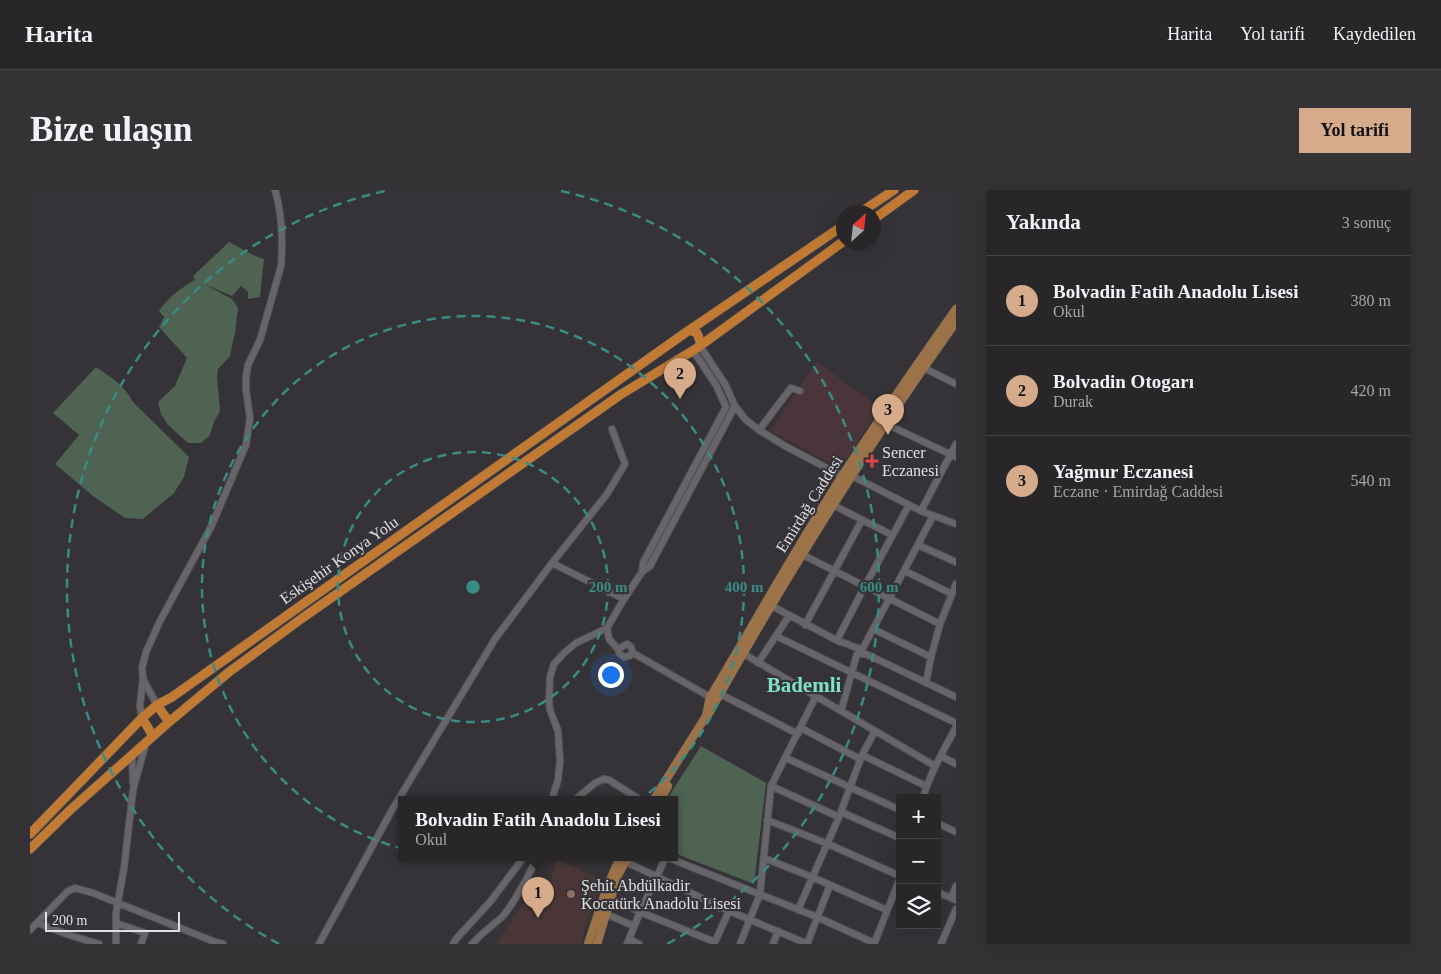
<!DOCTYPE html>
<html lang="tr">
<head>
<meta charset="utf-8">
<style>
	body { margin:0; font-family:Georgia,serif; background:#343235; color:#f1f3f6 }
	.controls { position:absolute; right:15px; bottom:15px; display:grid; overflow:hidden; border-radius:0px; box-shadow:0 5px 20px #0002 }
	.controls button { width:45px; height:45px; display:grid; place-items:center; padding:0; border:0; border-bottom:1px solid #444346; background:#282629; color:#f1f3f6; font:25px sans-serif }
	.compass { position:absolute; left:806px; top:15px; width:45px; height:45px; border-radius:50%; background:#282629; box-shadow:0 5px 20px #0002; rotate:27deg }
	.scale { position:absolute; left:15px; bottom:12px; width:135px; box-sizing:border-box; padding-left:5px; border:2px solid #e1dfe2; border-top:0; font-size:14px; line-height:18px; white-space:nowrap; color:#e1dfe2; -webkit-text-stroke:4px #353337; paint-order:stroke }
	.you { position:absolute; left:580px; top:484px; width:18px; height:18px; margin:-12px; border:4px solid #fff; border-radius:50%; background:#1a73e8; box-shadow:0 0 0 8px #1a73e833 }
	.badge { display:grid; place-items:center; width:32px; height:32px; border-radius:50%; background:#d6ab8b; color:#111; font-size:16px; font-weight:700 }
	.pin { position:absolute; translate:-50% -41px; filter:drop-shadow(0 1px 2px #0008) }
	.pin::after { content:''; position:absolute; top:26px; width:18px; height:15px; background:inherit; clip-path:polygon(0 0,100% 0,50% 100%) }
	.popup { position:absolute; left:368px; top:606px; width:280px; height:65px; box-sizing:border-box; display:grid; place-content:center; border-radius:0px; background:#282629; filter:drop-shadow(0 1px 4px #0005); font-size:16px; white-space:nowrap; color:#a5a5a8 }
	.popup b { font-size:19px; color:#f1f3f6 }
	.popup::after { content:''; position:absolute; left:50%; top:100%; margin-left:-10px; border:10px solid transparent; border-top-color:#282629 }
	.list { margin:0; padding:0; list-style:none }
	h2 { display:flex; justify-content:space-between; align-items:center; height:65px; margin:0; padding:0 20px; font-size:21px }
	h2 small { font-size:16px; font-weight:400; color:#a5a5a8 }
	.list li { display:grid; grid-template-columns:32px 1fr auto; gap:15px; align-items:center; box-sizing:border-box; height:90px; padding:0 20px; border-top:1px solid #444346 }
	.list b { display:block; font-size:19px; white-space:nowrap }
	.list p { margin:0; font-size:16px; white-space:nowrap; color:#a5a5a8 }
	.list em { font-size:16px; font-style:normal; color:#a5a5a8 }
	.icon { flex:none; width:28px; height:28px; fill:none; stroke:currentColor; stroke-width:2; stroke-linecap:round; stroke-linejoin:round }
	.map { position:relative; flex:none; width:926px; height:754px; overflow:hidden; border-radius:0px }
	header { display:flex; align-items:center; gap:30px; box-sizing:border-box; height:70px; padding:0 25px; background:#282629; border-bottom:1px solid #444346 }
	header strong { font-size:24px }
	nav { display:flex; gap:28px; margin-inline-start:auto; font-size:18px }
	.intro { display:flex; align-items:center; justify-content:space-between; box-sizing:border-box; height:120px; padding:0 30px }
	h1 { margin:0; font-size:35px }
	.button { padding:12px 22px; border-radius:0px; background:#d6ab8b; color:#111; font-size:18px; font-weight:700 }
	main { display:flex; gap:30px; padding:0 30px }
	aside { flex:1; background:#282629; border-radius:0px; box-shadow:0 5px 20px #0002 }
	.map>svg:first-child { display:block }
</style>
</head>
<body>
<header>
<strong>Harita</strong>
<nav><a>Harita</a><a>Yol tarifi</a><a>Kaydedilen</a></nav>
</header>
<div class="intro"><h1>Bize ulaşın</h1><a class="button">Yol tarifi</a></div>
<main>
<div class="map">
<svg width="926" height="754" viewBox="0 0 926 754">
	<rect width="100%" height="100%" fill="#353337"/>
	<path fill="#4a3636" d="M527,669L572,690L555,737L551,754H466L493,713L511,719Z"/>
	<path fill="#4a353a" d="M787,172L850,218L810,279L740,240Z"/>
	<path fill="#4e6351" d="M199,52L225,66L234,69L230,107L218,109V102L211,96L202,106L174,94L202,109L208,118L205,143L200,166L188,179L187,186L190,221L184,232L180,245L171,253H158L138,235L131,224L128,212L145,196L157,168L129,137L134,127L129,121C138,107 151,98 165,90L163,86Z
		M66,177C81,187 95,196 103,212L159,267L154,287L144,303L113,329L95,328L63,306L25,274L49,245L23,223Z
		M671,556L736,593L724,694L644,663V609H637Z"/>
	<g fill="none" stroke-linecap="round" stroke-linejoin="round">
		<defs>
			<path id="minor" d="M670,156L695,194L705,216L715,229L729,240L755,256L812,286H822L891,321L926,334
				M661,162L666,165L686,195L696,217
				M890,176L926,194
				M856,234L926,267
				M729,240L761,198L770,201
				M803,315L862,345
				M891,321L926,254
				M888,355L926,372
				M773,365L910,434
				M522,373L594,409
				M875,381L922,404
				M612,382L613,373L696,217
				M738,414L810,452C819,453 825,460 833,458L903,326
				M775,435L832,330
				M577,438L579,449L588,459L589,463L594,467L599,466L603,463L680,507
				M843,439L901,467
				M746,446L926,533
				M807,450L835,396L879,315
				M588,459L597,454L601,457L603,463
				M714,464L905,576
				M728,473L759,426
				M113,489L127,515
				M896,493L901,467L910,434L926,394
				M690,504L768,544
				M811,521L827,464H836L926,507
				M112,528L110,516L113,488L112,478L116,462L130,431L181,337L216,255L220,228L216,200V187L218,175L230,150L251,76C253,52 252,24 245,0
				M771,538L830,569
				M832,565L896,596
				M102,566L103,593
				M911,566L926,574
				M756,568L870,620
				M741,596L809,627
				M893,608C900,583 914,560 926,537
				M522,609L528,590L530,571L528,541L520,520L519,511L520,487L524,474L534,463L546,453L577,438L594,409L612,382L620,376L705,216
				M546,609L565,593L574,589L579,590L609,609
				M811,622L870,648
				M737,630L798,654L870,686
				M907,633L926,642
				M636,667L787,727L844,753
				M734,668L782,687L857,720
				M596,672L699,721L778,754
				M907,702L926,710
				M581,708L610,722L685,752
				M921,708L926,696
				M768,720L809,627L832,565L845,541
				M576,724L604,736
				M8,733L39,745L69,754
				M86,733L115,743L111,754
				M0,740L38,701L45,698L63,703L185,752L193,754
				M599,749L609,754
				M86,754V723L94,678L103,600L116,553
				M289,754L362,620L465,449L522,373L577,304L595,274L582,239
				M423,754L426,749L460,712L494,667
				M442,754C451,744 461,736 471,728C482,717 501,682 507,667
				M597,754L610,722L636,667
				M684,754L699,721
				M710,754L730,704L741,596L786,506
				M743,754L748,741
				M777,754L800,695
				M844,754L870,688
				M911,754L926,719"/>
			<path id="major" d="M678,525C754,390 836,258 926,132
				M624,609L676,526L680,507C724,434 766,358 812,286C849,229 887,174 926,119
				M631,609L638,596
				M558,754L577,697L590,667
				M567,754L588,685L598,667"/>
			<path id="highway" d="M831,22L864,0
				M844,29L884,0
				M660,140L667,143L670,151V156
				M127,515L139,532
				M112,528L123,546
				M0,644L112,528L127,515L142,507L655,143L814,35
				M0,659L40,620L139,532L199,482L271,429L590,205L667,158L814,51"/>
		</defs>
		<use href="#minor" stroke="#545255" stroke-width="8"/>
		<use href="#major" stroke="#545255" stroke-width="9"/>
		<use href="#highway" stroke="#545255" stroke-width="10"/>
		<use href="#minor" stroke="#676569" stroke-width="6"/>
		<use href="#major" stroke="#9c7249" stroke-width="8"/>
		<use href="#highway" stroke="#c07a33" stroke-width="9"/>
	</g>
	<g fill="none" stroke="#398b85" stroke-width="2.5" stroke-dasharray="9 6">
		<circle cx="443" cy="397" r="135"/>
		<circle cx="443" cy="397" r="271"/>
		<path d="M249 754A406 406 0 0 1 355 1M531 1A406 406 0 0 1 637 754"/>
	</g>
	<path fill="#e0444e" stroke="#353337" stroke-width="2" d="M839.5 263.5h5v5h5v5h-5v5h-5v-5h-5v-5h5z"/>
	<circle fill="#8d6e63" stroke="#353337" stroke-width="2" cx="541" cy="704" r="5"/>
	<g text-anchor="middle" dominant-baseline="central" stroke-width="4.5" stroke-linejoin="round" paint-order="stroke">
		<g font-size="16" fill="#e1dfe2" stroke="#353337" text-anchor="start">
			<text x="852" y="262">Sencer<tspan x="852" dy="18">Eczanesi</tspan></text>
			<text x="551" y="695">Şehit Abdülkadir<tspan x="551" dy="18">Kocatürk Anadolu Lisesi</tspan></text>
		</g>
		<g font-size="16" fill="#e1dfe2" stroke="#353337">
			<text transform="translate(779 314) rotate(-58)">Emirdağ Caddesi</text>
			<text transform="translate(309 370) rotate(-35)">Eskişehir Konya Yolu</text>
		</g>
		<g font-size="21" font-weight="bold" fill="#7ee1c9" stroke="#353337">
			<text x="774" y="495">Bademli</text>
		</g>
	</g>
	<circle cx="443" cy="397" r="8" fill="#398b85" stroke="#353337" stroke-width="2.5"/>
	<g font-size="15" text-anchor="middle" font-weight="bold" fill="#398b85" stroke="#353337" stroke-width="4.5" stroke-linejoin="round" paint-order="stroke">
		<text x="578" y="402">200 m</text>
		<text x="714" y="402">400 m</text>
		<text x="849" y="402">600 m</text>
	</g>
</svg>
<div class="controls">
<button>+</button>
<button>−</button>
<button><svg class="icon" aria-label="layers" viewBox="0 0 24 24"><path d="M12 4l9 5-9 5-9-5zM3 14l9 5 9-5"/></svg></button>
</div>
<svg class="compass" viewBox="-18 -18 36 36"><path d="M0-13l5 13h-10z" fill="#e53935"/><path d="M0 13l5-13h-10z" fill="#a5a5a8"/></svg>
<div class="scale">200 m</div>
<div class="you"></div>
<div class="pin badge" style="left:508px;top:728px">1</div>
<div class="popup"><b>Bolvadin Fatih Anadolu Lisesi</b>Okul</div>
<div class="pin badge" style="left:650px;top:209px">2</div>
<div class="pin badge" style="left:858px;top:245px">3</div>
</div>
<aside>
<h2>Yakında<small>3 sonuç</small></h2>
<ul class="list">
<li><span class="badge">1</span><div><b>Bolvadin Fatih Anadolu Lisesi</b><p>Okul</p></div><em>380 m</em></li>
<li><span class="badge">2</span><div><b>Bolvadin Otogarı</b><p>Durak</p></div><em>420 m</em></li>
<li><span class="badge">3</span><div><b>Yağmur Eczanesi</b><p>Eczane · Emirdağ Caddesi</p></div><em>540 m</em></li>
</ul>
</aside>
</main>
</body>
</html>
